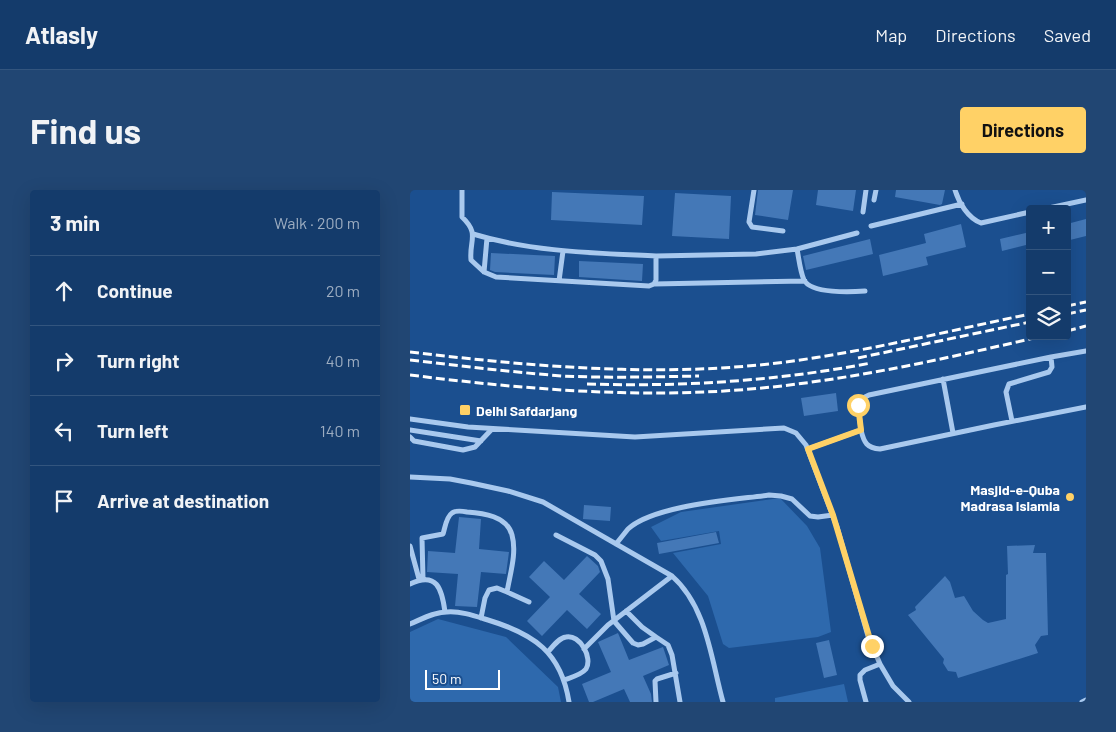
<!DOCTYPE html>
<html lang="en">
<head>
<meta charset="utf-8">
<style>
	body { margin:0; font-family:Barlow,sans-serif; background:#214673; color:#f1f3f6 }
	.controls { position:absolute; right:15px; top:15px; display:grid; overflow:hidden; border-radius:5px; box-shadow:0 5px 20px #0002 }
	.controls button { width:45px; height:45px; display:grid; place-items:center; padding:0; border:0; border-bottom:1px solid #33557e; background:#143b6b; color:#f1f3f6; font:25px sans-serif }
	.scale { position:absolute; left:15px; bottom:12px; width:75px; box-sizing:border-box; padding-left:5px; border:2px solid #fff; border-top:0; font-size:14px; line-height:18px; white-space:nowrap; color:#fff; -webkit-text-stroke:4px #1b4f8f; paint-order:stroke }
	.stop { position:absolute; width:15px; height:15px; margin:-11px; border:4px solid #ffd166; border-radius:50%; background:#fff }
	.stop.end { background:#ffd166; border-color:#fff; box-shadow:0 1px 5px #0008 }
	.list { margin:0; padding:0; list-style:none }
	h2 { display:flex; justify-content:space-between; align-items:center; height:65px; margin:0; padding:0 20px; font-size:21px }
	h2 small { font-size:16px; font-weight:400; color:#9dadc1 }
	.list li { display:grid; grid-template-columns:32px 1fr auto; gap:15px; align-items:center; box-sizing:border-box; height:70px; padding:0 20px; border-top:1px solid #33557e }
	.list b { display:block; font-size:19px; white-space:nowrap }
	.list em { font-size:16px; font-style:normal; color:#9dadc1 }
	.icon { flex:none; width:28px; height:28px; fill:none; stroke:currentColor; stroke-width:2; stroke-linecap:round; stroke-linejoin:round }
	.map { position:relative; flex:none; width:676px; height:512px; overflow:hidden; border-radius:5px }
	header { display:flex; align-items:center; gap:30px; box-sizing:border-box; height:70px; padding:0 25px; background:#143b6b; border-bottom:1px solid #33557e }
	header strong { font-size:24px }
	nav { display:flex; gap:28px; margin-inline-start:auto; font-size:18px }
	.intro { display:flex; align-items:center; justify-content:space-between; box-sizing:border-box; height:120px; padding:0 30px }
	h1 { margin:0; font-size:35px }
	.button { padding:12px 22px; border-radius:5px; background:#ffd166; color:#111; font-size:18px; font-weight:700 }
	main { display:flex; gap:30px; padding:0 30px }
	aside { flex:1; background:#143b6b; border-radius:5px; box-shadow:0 5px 20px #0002 }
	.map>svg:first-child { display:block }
</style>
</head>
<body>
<header>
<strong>Atlasly</strong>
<nav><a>Map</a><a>Directions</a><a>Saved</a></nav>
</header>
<div class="intro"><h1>Find us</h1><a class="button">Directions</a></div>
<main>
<aside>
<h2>3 min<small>Walk · 200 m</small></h2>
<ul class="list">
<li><svg class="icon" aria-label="ahead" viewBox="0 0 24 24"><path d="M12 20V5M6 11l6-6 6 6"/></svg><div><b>Continue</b></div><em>20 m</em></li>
<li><svg class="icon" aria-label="right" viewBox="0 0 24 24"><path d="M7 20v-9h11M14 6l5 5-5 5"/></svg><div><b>Turn right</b></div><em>40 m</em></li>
<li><svg class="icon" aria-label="left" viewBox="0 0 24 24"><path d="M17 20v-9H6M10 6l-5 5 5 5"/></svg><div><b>Turn left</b></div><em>140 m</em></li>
<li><svg class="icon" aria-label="arrive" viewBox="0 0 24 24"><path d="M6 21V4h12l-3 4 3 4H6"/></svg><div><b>Arrive at destination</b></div></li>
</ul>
</aside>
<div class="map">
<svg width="676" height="512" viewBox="0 0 676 512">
	<rect width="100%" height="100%" fill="#1b4f8f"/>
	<path fill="#2e69ad" d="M370,308L397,336L410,358L421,442L408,447L319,458L313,454L298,406L263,363L311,354L309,341L251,351L241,337L271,322Z
		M28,429L96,447L148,497L151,512H0V442Z
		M434,494L438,512H365V508Z"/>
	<path fill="#4478b7" d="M348,0H383L378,30L345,25Z
		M408,0H446L443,21L406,15Z
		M486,0H535L532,14L530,15L485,7Z
		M142,2L234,6L232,35L141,30Z
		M265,3L321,6L319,49L262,46Z
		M676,29V46L660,50L657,34Z
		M551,34L556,57L516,67L518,75L473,86L469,65L516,53L514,44Z
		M620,42V54L592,61L590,49Z
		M460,49L463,64L396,80L393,66Z
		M81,63L145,66L144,85L85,82L80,80Z
		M169,71L233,74L232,91L169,87Z
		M426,203L428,221L394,226L391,208Z
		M174,315L201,317L200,331L173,329Z
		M49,327L71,329L69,359L99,362L96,384L71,382L67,417L45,416L48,384L17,382L18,361L45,363Z
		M306,342L309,353L249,364L247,353Z
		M625,355L623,363H636L638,445L631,446L625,455L628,463L548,488L546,482L538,481L533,473L534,469L498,425L506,420L505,417L535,386L540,392L545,408L554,406L563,421L573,430L578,433L596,429V385L598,384L597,356Z
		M177,366L188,376L190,382L169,404L191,424L177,439L157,420L132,446L117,431L140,407L119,387L134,371L154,390Z
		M208,443L219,470L253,457L259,475L233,486L241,504L242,512H220L214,499L183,512H179L172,494L201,482L188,452Z
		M419,450L427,485L414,488L406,453Z"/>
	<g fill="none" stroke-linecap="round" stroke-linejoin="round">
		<path stroke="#a9c9ee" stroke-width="5" d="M52,0V27C70,44 59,50 61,70L74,82L86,87L239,96L244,94L395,91
			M344,0L339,32L342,37L373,41
			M545,0C549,13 558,28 571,33L620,22
			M464,10L466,0
			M634,19L676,10
			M453,22L456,0
			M461,36L552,14
			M63,44C122,62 185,63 246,66V90L244,94
			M387,59C389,69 390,81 394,90C401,104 442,102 455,101
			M246,66L346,64L387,59L447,43
			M74,82L77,48
			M149,91L153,61
			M533,189L543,243
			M0,229L58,237L225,247L374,238L386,243L396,255L427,337L458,446L470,474L483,496L499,512
			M602,231L596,202L599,194L639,182L642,177L641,167L676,161
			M0,240L71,251
			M451,240L448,215L449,210L459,205L641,167
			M0,247L4,251L53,260L65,257L82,239
			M398,259L451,240C454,253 457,258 470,259L584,235L676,217
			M0,287L40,289L61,293L98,301L133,312L262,386
			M146,345L185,365L191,371L198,389L204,431L223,453L228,455L233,454L246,447L232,437L216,421
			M206,354C210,349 214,344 218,339C244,315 323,310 359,305L371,306L382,309L400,326L408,327L423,325
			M0,356L9,389
			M13,389L12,348L33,344C35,338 36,327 42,323C46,320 52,321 57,322C73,323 97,326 102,345C107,363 100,384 97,402L119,412
			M0,394C27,381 32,399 35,422
			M71,428L75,408L79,400L87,398L97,402
			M0,434C12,429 24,422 37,422C51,421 65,426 78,430C124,444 151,462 159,512
			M246,447L258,455L262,465L270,512
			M174,459L198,435L262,386C297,417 301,469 313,512
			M138,462C143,456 149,448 156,447C170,444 183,468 176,479C171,485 162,487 154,490
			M246,512L245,491L247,489L266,483
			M456,512L450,490V485L455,480L470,474
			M672,512L676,510"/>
		<path stroke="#fff" stroke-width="3" stroke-dasharray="9 4" stroke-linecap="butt" d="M657,116L676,112
			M657,124L676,120
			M657,141L676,136
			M0,162C119,176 239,187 359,174C447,164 533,142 620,124
			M448,168L620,132
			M0,170C51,176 101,182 152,186C197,188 243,187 289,186
			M0,185C120,200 241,210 362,197C455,187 542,167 633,146
			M177,194C273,197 367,191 461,173"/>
	</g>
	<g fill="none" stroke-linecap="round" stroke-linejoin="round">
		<path stroke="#ffd166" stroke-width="6" d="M448,215L451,240L398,259L423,325L462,456"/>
	</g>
	<g fill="#ffd166" stroke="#1b4f8f" stroke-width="2">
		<rect x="49" y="214" width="12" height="12" rx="2.5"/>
		<circle cx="660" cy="307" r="5"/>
	</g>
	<g text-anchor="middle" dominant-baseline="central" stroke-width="4" stroke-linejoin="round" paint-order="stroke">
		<g font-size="14" font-weight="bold" fill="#fff" stroke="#1b4f8f" text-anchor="start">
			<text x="66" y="220">Delhi Safdarjang</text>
			<text x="650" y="299" text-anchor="end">Masjid-e-Quba<tspan x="650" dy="16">Madrasa Islamia</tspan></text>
		</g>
	</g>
</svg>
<div class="controls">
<button>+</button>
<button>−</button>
<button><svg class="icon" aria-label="layers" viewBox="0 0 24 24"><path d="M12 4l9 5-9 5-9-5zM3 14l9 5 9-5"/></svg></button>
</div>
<div class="scale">50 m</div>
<div class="stop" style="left:448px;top:215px"></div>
<div class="stop end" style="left:462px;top:456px"></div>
</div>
</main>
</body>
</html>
